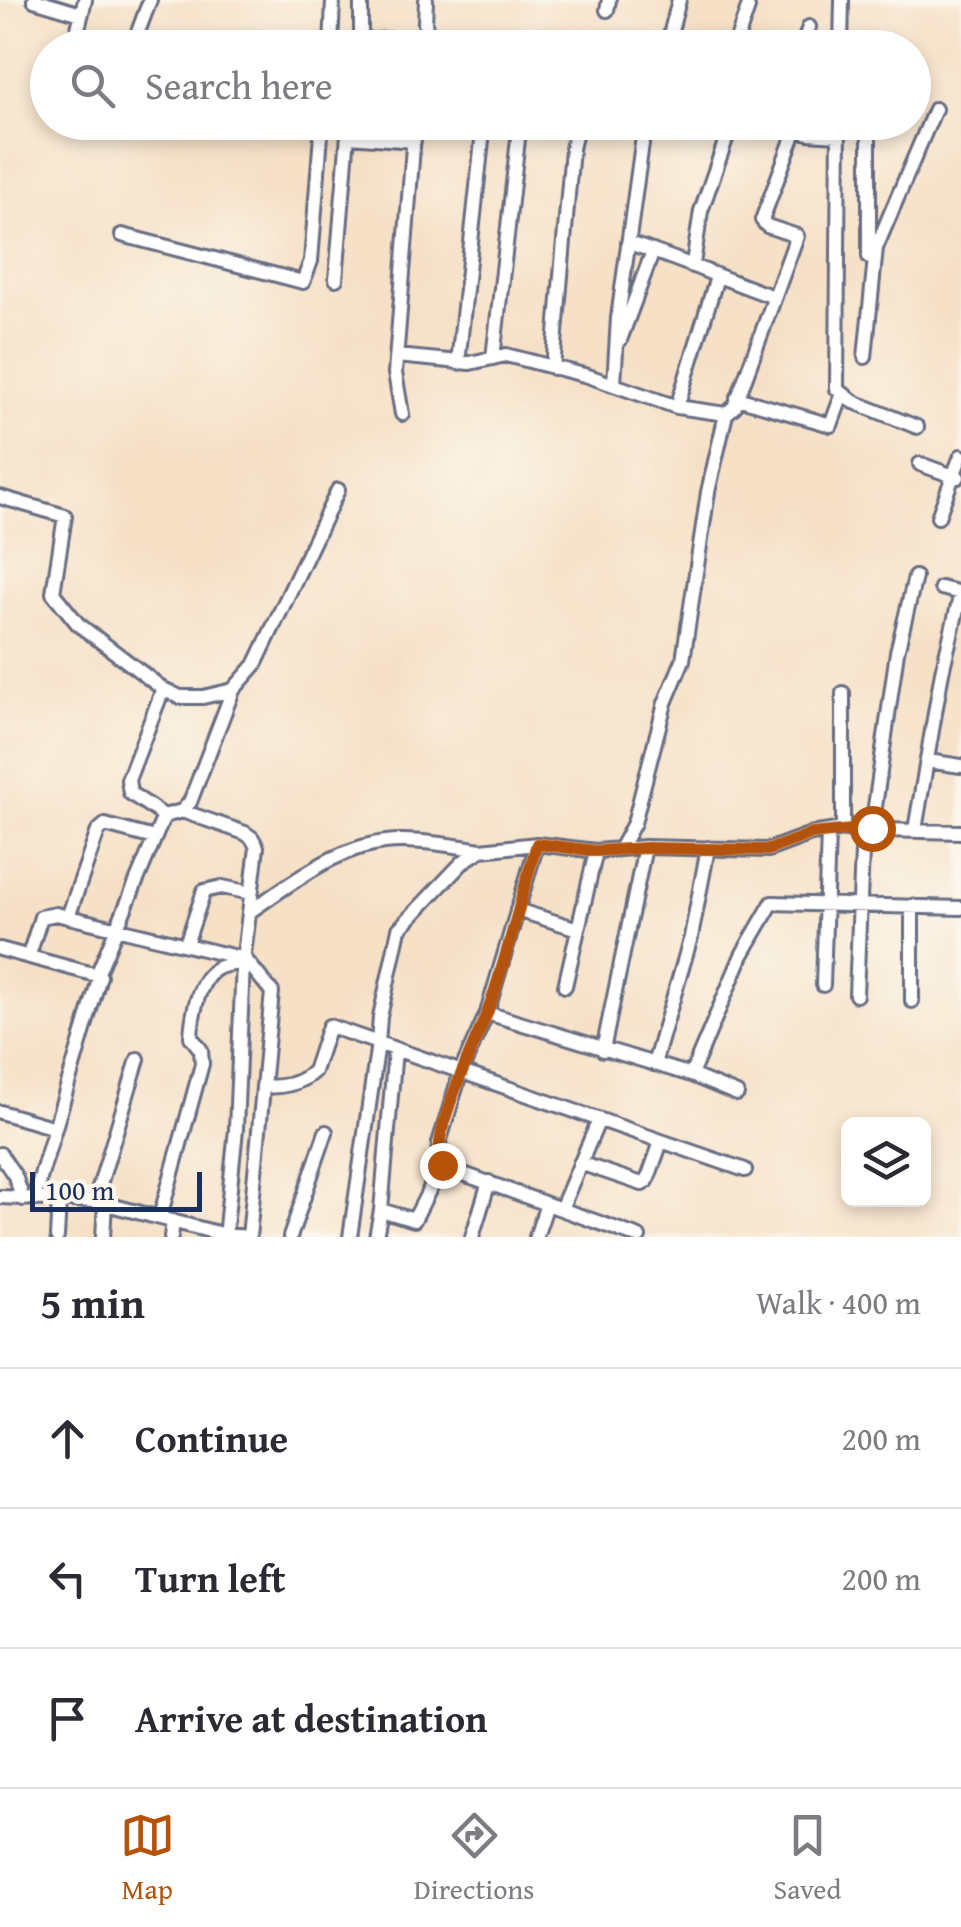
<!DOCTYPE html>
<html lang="en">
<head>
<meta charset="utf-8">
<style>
	body { margin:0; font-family:"Gentium Book Plus",serif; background:#f2f2f3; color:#2b2b33 }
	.controls { position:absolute; right:30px; bottom:30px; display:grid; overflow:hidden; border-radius:15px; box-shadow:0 5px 15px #0003 }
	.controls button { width:90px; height:90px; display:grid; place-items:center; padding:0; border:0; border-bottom:2px solid #e1e1e2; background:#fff; color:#2b2b33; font:50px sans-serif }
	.scale { position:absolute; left:30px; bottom:25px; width:172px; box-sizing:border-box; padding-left:10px; border:5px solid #1b2f5e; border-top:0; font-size:28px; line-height:35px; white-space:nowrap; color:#1b2f5e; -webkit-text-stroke:8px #fbf7ec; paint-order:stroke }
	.stop { position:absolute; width:30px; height:30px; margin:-22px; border:8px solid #b45309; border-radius:50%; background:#fff }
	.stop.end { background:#b45309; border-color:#fff; box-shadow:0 2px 10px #0008 }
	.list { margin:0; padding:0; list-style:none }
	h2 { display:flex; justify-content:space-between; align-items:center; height:130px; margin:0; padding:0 40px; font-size:42px }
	h2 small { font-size:32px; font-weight:400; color:#7c7c81 }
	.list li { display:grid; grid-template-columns:65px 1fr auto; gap:30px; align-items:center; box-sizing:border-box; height:140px; padding:0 40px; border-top:2px solid #e1e1e2 }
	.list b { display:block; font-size:38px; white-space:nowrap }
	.list em { font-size:32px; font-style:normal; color:#7c7c81 }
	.icon { flex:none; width:55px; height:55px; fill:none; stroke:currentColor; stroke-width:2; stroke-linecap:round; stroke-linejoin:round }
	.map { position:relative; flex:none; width:961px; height:1237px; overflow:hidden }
	.search { position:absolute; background:#fff; box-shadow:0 5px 15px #0003; left:30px; right:30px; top:30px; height:110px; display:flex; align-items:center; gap:25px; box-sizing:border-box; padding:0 35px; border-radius:55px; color:#7c7c81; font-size:38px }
	.sheet { height:550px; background:#fff }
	nav { display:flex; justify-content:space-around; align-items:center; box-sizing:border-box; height:140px; border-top:2px solid #e1e1e2; background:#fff; font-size:28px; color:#7c7c81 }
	nav a { display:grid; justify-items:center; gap:5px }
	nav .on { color:#b45309 }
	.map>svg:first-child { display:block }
</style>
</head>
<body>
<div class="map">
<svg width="961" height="1237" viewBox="0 0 961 1237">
	<rect width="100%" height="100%" fill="#fbf7ec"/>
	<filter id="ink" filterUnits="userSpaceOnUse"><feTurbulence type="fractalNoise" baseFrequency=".01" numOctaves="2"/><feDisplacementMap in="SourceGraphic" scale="20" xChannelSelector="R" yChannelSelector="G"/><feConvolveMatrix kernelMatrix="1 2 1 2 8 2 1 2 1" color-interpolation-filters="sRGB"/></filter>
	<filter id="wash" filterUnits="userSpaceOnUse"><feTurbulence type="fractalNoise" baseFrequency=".0048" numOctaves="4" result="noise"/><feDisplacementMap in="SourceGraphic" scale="40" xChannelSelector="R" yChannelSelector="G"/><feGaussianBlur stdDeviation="2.25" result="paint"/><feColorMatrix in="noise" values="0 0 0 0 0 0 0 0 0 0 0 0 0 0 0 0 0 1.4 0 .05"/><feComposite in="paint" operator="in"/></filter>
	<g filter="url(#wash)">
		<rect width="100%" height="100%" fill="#f6e0c6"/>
	</g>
	<g filter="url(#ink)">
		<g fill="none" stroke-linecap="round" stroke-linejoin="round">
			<defs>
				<path id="minor" d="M34,0L81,14
					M361,0V41
					M426,0L425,23L428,38
					M607,10L609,0
					M670,35L679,0
					M75,41L85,0
					M132,48L150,0
					M331,48L333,0
					M353,48L361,41C418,38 494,30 548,48
					M734,48L748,8
					M802,48L809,27
					M841,48L842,0
					M776,122L808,133L839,135
					M839,122L837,389L854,402L917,427
					M349,136L414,141
					M122,235L303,282L311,261L322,122
					M628,243C678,258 725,280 774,297
					M869,257V127
					M693,264L701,211L732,122
					M336,279L349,122
					M620,340L653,251
					M397,356L470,363L506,355L588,376L677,407L726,414L735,406L797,236L767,226L762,220L796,129
					M865,357L876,248L935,109
					M493,358L520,122
					M458,363L484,122
					M553,368L572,149L578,122
					M614,384L618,318L645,122
					M737,398L831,425L842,395
					M677,407L717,277
					M402,414L395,373L415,122
					M920,464L953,476L938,517
					M958,477L953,476L961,456
					M0,497L65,516L53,593L78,624L163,689L180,697H203L233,690L255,665L338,490
					M941,588L961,593
					M163,689L128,780L130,793L164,816
					M843,693V829
					M928,761L961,766
					M182,811L245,833L252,838L257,847L243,963L236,1129L225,1237
					M872,828L897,652L915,577
					M915,830L942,672L961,593
					M537,844L487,1013L461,1071L439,1143L438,1159L442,1165L458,1172L639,1237
					M620,849L634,823L665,703L683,660L708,492L726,414
					M517,910L578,929
					M249,912C295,881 344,840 403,841C429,841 456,846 481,850
					M68,917L98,831L105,825L154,838
					M186,944L204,891L222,887L251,893
					M0,949L100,976L34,1199
					M29,955L41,917L56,914L245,959L272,992L249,1237
					M97,975L164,816L182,811L190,802L233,690
					M823,985L828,832
					M565,986L596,851
					M856,995L863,828
					M912,1001V906
					M487,1013L691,1075L737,1094
					M603,1050L645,847
					M654,1064L691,937L708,848
					M691,1075L742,955L772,903L961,908
					M263,1086C281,1088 300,1084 314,1071L329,1026L378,1043L350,1237
					M0,1112L55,1128
					M0,1154L15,1176L23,1199
					M580,1163L642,1184L647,1181L661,1142
					M745,1170L378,1043L380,1017L399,929L464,861L481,850L537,844L596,851L645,847L768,850L811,834L843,829L961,832
					M0,1197L95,1201L225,1235L248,1237
					M95,1201L138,1059
					M561,1209L598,1122
					M381,1210L414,1220L442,1165
					M160,1217L202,1064L201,1050L191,1037C192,1017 198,978 218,968C225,964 236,964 243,963
					M57,1237L59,1201
					M103,1237L105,1203
					M171,1237L173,1221
					M290,1237L326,1132
					M376,1237L381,1210L395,1050
					M472,1237L489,1182
					M536,1237L547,1204"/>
			</defs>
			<use href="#minor" stroke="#686d82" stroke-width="18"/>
			<use href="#minor" stroke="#fff" stroke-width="12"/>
		</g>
	</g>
	<g fill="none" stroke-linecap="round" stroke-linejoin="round" filter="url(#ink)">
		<path stroke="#b45309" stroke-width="12" d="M442,1165C427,1140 476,1042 487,1013C507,959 520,900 537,844L596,851L645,848L768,850L811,834L872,828"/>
	</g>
</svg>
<div class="controls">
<button><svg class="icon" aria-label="layers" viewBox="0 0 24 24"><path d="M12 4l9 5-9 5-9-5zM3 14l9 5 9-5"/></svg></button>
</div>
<div class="scale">100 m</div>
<div class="stop" style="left:872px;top:828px"></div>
<div class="stop end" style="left:442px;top:1165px"></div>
<div class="search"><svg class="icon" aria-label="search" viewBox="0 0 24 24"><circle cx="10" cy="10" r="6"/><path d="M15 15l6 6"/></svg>Search here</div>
</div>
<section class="sheet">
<h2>5 min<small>Walk · 400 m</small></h2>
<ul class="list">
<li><svg class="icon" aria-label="ahead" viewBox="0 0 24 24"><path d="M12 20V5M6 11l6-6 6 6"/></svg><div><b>Continue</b></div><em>200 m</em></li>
<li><svg class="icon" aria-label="left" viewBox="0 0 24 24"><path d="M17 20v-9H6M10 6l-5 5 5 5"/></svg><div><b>Turn left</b></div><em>200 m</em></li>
<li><svg class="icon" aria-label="arrive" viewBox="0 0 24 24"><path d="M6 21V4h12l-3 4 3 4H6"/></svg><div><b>Arrive at destination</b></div></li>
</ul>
</section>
<nav>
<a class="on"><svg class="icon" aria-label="map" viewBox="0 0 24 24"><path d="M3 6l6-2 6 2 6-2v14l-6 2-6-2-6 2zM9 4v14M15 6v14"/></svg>Map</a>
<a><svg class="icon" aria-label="directions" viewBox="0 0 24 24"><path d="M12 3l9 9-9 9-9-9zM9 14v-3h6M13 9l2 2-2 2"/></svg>Directions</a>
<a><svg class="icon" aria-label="saved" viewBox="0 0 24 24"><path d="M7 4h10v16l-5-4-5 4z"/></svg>Saved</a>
</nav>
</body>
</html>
